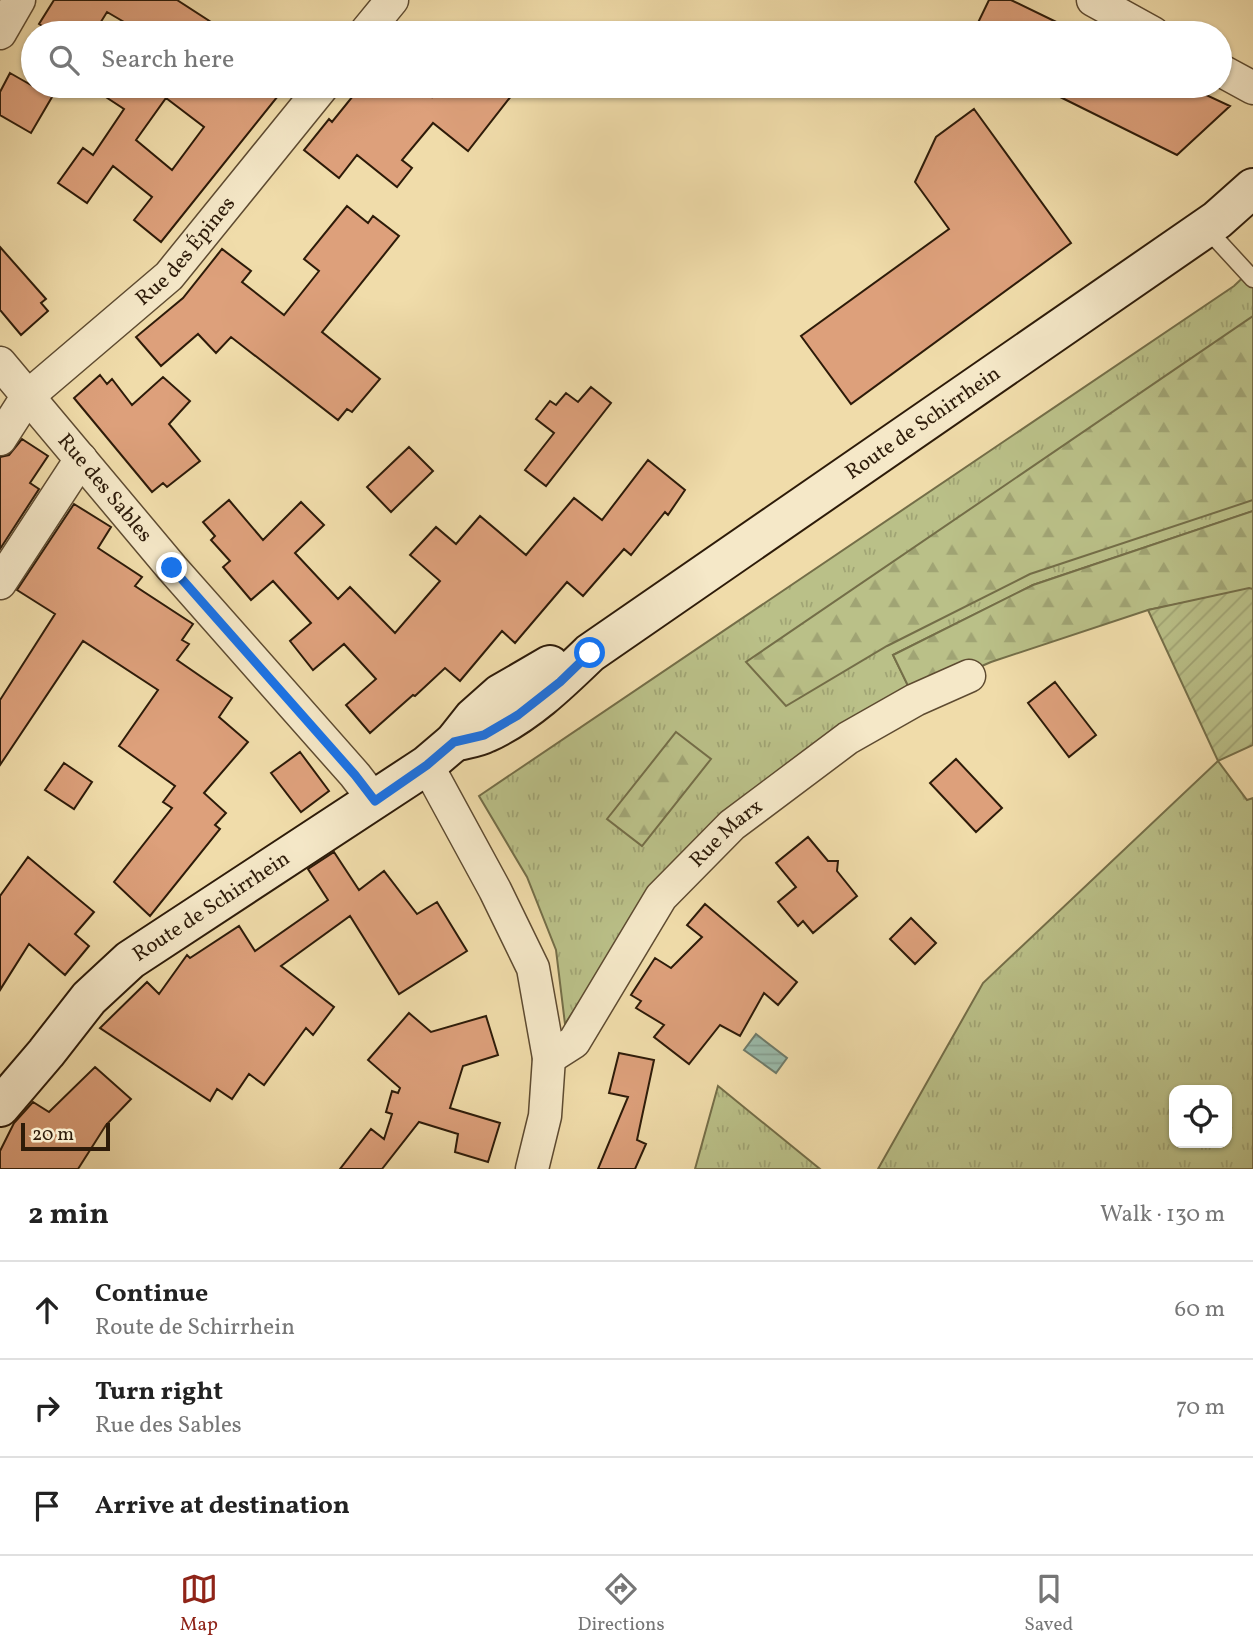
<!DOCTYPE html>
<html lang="en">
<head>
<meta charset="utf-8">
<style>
	body { margin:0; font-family:Vollkorn,serif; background:#f6f6f6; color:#222 }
	.controls { position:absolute; right:21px; bottom:21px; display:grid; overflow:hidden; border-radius:14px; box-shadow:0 2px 5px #0004 }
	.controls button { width:63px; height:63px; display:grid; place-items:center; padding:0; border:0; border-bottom:2px solid #e0e0e0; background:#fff; color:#222; font:35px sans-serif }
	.scale { position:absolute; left:21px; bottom:18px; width:89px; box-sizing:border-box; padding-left:7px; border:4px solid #2d1b09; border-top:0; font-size:19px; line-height:24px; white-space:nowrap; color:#2d1b09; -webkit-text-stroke:5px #f5e8c8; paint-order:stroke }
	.stop { position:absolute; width:21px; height:21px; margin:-16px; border:5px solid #1a73e8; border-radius:50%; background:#fff }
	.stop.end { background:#1a73e8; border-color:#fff; box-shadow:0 2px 7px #0008 }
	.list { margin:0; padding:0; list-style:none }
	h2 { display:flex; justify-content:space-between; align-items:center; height:91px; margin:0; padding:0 28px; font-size:30px }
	h2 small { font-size:23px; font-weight:400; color:#767676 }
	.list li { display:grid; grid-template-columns:46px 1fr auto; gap:21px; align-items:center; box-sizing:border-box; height:98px; padding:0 28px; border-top:2px solid #e0e0e0 }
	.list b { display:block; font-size:26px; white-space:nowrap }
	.list p { margin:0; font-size:23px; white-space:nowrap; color:#767676 }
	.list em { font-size:23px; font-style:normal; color:#767676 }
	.icon { flex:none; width:38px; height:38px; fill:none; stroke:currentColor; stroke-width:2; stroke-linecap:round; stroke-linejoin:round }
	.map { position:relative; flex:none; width:1253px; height:1169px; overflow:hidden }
	.search { position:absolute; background:#fff; box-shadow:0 2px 5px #0004; left:21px; right:21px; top:21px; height:77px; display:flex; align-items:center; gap:18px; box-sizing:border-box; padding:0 24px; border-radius:38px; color:#767676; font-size:26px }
	.sheet { height:385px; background:#fff }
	nav { display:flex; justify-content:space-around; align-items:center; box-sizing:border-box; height:98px; border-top:2px solid #e0e0e0; background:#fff; font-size:19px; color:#767676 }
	nav a { display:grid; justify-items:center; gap:4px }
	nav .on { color:#8f2418 }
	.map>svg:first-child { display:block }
</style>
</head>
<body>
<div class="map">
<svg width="1253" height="1169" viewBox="0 0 1253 1169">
	<defs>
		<pattern id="grass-tufts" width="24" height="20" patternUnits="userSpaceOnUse" patternTransform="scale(1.75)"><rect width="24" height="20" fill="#bac088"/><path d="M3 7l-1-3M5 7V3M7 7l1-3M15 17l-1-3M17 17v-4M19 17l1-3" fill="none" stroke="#a0a474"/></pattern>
		<pattern id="forest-firs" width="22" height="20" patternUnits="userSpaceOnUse" patternTransform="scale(1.75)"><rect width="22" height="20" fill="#bac088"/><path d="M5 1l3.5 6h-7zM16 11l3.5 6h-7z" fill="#a0a474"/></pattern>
		<pattern id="garden-furrows" width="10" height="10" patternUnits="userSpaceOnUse" patternTransform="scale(1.75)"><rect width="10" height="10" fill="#bac088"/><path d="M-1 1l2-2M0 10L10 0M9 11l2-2" fill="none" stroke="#a0a474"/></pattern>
		<pattern id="water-rules" width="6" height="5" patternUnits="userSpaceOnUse" patternTransform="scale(1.75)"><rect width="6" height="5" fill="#9abbab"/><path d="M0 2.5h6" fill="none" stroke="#85a092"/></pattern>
	</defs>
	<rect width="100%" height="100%" fill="#f0dcaa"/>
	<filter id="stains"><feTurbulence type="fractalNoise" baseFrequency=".00286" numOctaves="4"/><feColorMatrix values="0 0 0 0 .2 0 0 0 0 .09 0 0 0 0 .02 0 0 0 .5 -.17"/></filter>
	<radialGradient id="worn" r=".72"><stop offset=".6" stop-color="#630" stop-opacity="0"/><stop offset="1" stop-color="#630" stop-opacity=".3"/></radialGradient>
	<path fill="url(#grass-tufts)" stroke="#746e48" stroke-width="2" fill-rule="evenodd" d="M1253,268V511L1033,585L893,655L913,696L659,879L565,1024L556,950L527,877L479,796L1234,286Z
		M1218,761L1247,800L1253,798V1169H878L983,983ZM1227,1090V1143H1174V1090Z
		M718,1086L820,1169H695Z"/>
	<path fill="url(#forest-firs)" stroke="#746e48" stroke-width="2" d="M1253,316V500L1030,574L887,646L786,706L746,662Z
		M1253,511V589L1148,610L991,662L913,696L893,655L1033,585Z
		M676,732L711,759L642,846L607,819Z"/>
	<path fill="url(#garden-furrows)" stroke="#746e48" stroke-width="2" d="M1249,588L1253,589V745L1218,761L1148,610Z"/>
	<path fill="url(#water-rules)" stroke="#6e7b6a" stroke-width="2" d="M756,1034L787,1058L776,1073L744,1050Z"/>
	<path fill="#dda07b" stroke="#2d1b09" stroke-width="2" fill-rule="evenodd" d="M54,0H177L228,33H143L107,12L94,33H54L39,24Z
		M989,0H1011L1079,33H973Z
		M10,73L52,97L31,133L0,115V92Z
		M89,86H286L161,242L134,220L152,197L113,166L87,203L58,183L83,148L93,155L124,109ZM166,98L204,127L172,170L136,140Z
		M361,86H418L432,97L441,86H519L468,151L433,123L402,160L412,168L397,187L357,155L339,178L304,150L329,119L332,122Z
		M1038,86H1187L1230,106L1177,155Z
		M974,109L1071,243L851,404L801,336L949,229L915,182L936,137Z
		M347,206L368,223L373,216L399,236L322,332L380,379L352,412L347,409L338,420L231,337L216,353L198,334L161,366L136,337L183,298L222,249L251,271L242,282L284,315L319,271L304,259Z
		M0,247L46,299L41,303L48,311L21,335L0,310Z
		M100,375L107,384L112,379L132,405L163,377L190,401L169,424L200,461L167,487L163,483L152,492L74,398Z
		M591,387L611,403L546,486L525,470L554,433L536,419L550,401L556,405L566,393L578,402Z
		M22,439L48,456L30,483L39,489L0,549V457L9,455Z
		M409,447L433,471L391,512L367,487Z
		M648,460L685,490L668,515L665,512L631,555L624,549L583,596L567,582L515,643L502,631L460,681L445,668L415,696L413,695L370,733L346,705L376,679L344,644L313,670L290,641L311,623L273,581L251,600L223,567L230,561L211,540L215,536L203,522L229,500L263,540L301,502L324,525L295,553L338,599L350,587L395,633L440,581L410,555L436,527L456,544L480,516L526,555L574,498L602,520Z
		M74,504L111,527L98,548L142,577L135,586L193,624L182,640L189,644L177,660L232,698L219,717L248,742L204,793L226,813L215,825L220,829L150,916L114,882L172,808L163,802L175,786L119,746L158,690L83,641L0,765V700L55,614L17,590Z
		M1055,682L1096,735L1069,757L1028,703Z
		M300,752L329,791L301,812L271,773Z
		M956,759L1002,808L976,832L930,783Z
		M64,763L92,782L74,809L45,790Z
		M808,837L828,861H838L837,871L857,896L813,933L803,921L798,926L778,902L796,887L776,863Z
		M334,852L359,890L384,871L417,914L437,902L467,951L399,994L350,916L281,966L334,1007L313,1035L306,1028L264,1085L249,1074L232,1099L217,1089L210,1101L100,1028L147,982L159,994L187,955L190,958L239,926L255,951L328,900L308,869Z
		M28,857L94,912L75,934L89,946L65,975L29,944L0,990V896Z
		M705,904L797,982L778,1005L764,993L740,1036L720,1025L689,1064L654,1037L664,1025L636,1008L641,1001L631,995L655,958L671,968L702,937L687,925Z
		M911,918L936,943L915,964L890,939Z
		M409,1013L431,1032L486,1016L498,1055L463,1066L450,1108L500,1123L488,1162L455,1152L458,1134L419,1122L382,1169H340L371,1129L384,1139L392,1114L386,1112L392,1091L398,1093L400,1088L368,1060Z
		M619,1053L654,1060L637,1140L646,1144L635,1169H598L628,1097L609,1093Z
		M95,1067L131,1099L106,1125L78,1169H0V1151L14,1123L33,1102L49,1112Z"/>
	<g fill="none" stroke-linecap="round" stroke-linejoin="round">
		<defs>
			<path id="lane" d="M1206,228L1253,279"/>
			<g id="street">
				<path d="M1093,0L1153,33"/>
				<path d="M0,33L19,0"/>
				<path d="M365,33L392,0"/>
				<path d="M1220,70L1253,88"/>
				<path id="s1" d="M0,363L172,568L355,775L375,801"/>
				<path id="s2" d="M0,439L27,397L169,276L323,86"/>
				<path d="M0,583L81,459"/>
				<path d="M427,765L495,890L533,968L549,1058L545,1116L532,1169"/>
				<path id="s3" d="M549,1058L574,1042L661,897L732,825L848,738L915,700L969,676"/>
			</g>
			<g id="secondary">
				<path id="s4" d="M454,742C465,739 477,738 486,733C526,715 559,683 590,653L1217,220L1253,188"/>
				<path id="s5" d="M0,1107L46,1053L89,998L130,960L427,765L454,742L473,718L500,694L550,665"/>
			</g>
		</defs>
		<use href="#lane" stroke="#5e4b31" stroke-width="19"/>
		<use href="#street" stroke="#5e4b31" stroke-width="35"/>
		<use href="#secondary" stroke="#2d1b09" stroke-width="42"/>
		<use href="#lane" stroke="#f5e8c8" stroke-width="16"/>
		<use href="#street" stroke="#f5e8c8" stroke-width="32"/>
		<use href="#secondary" stroke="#f5e8c8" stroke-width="38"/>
	</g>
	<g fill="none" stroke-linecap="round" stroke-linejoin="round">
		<path stroke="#1a73e8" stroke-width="9" d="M172,568L355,775L375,801L427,765L454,742L484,735L518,715L560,682L590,653"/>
	</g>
	<g text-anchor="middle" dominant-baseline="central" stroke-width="6" stroke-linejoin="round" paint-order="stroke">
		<g font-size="21" fill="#2d1b09" stroke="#f5e8c8">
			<text stroke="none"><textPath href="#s2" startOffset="266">Rue des Épines</textPath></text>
			<text stroke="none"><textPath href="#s4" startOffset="570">Route de Schirrhein</textPath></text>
			<text stroke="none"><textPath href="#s1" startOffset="163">Rue des Sables</textPath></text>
			<text stroke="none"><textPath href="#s3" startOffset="290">Rue Marx</textPath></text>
			<text stroke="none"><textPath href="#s5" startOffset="294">Route de Schirrhein</textPath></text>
		</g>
	</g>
	<rect width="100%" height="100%" filter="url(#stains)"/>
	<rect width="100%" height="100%" fill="url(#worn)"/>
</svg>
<div class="controls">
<button><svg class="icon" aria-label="locate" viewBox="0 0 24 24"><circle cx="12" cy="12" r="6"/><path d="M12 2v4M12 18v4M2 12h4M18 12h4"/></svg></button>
</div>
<div class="scale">20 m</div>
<div class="stop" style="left:590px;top:653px"></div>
<div class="stop end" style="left:172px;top:568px"></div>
<div class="search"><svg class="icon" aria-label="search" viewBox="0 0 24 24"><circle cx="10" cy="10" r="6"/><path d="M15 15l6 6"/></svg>Search here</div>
</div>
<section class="sheet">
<h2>2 min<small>Walk · 130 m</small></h2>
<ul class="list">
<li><svg class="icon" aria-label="ahead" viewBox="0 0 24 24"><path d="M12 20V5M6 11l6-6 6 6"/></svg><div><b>Continue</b><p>Route de Schirrhein</p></div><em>60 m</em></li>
<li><svg class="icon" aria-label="right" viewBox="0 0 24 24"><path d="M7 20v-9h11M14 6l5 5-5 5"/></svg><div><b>Turn right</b><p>Rue des Sables</p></div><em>70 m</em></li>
<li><svg class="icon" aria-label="arrive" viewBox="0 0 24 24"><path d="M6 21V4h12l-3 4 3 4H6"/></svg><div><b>Arrive at destination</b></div></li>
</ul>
</section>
<nav>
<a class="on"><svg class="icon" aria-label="map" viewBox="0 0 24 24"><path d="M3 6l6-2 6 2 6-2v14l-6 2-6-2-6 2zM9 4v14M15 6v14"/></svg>Map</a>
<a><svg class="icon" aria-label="directions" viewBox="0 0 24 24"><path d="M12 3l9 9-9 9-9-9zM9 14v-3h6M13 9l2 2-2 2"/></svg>Directions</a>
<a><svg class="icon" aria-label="saved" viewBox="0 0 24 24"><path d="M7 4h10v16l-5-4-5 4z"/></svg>Saved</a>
</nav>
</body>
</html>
